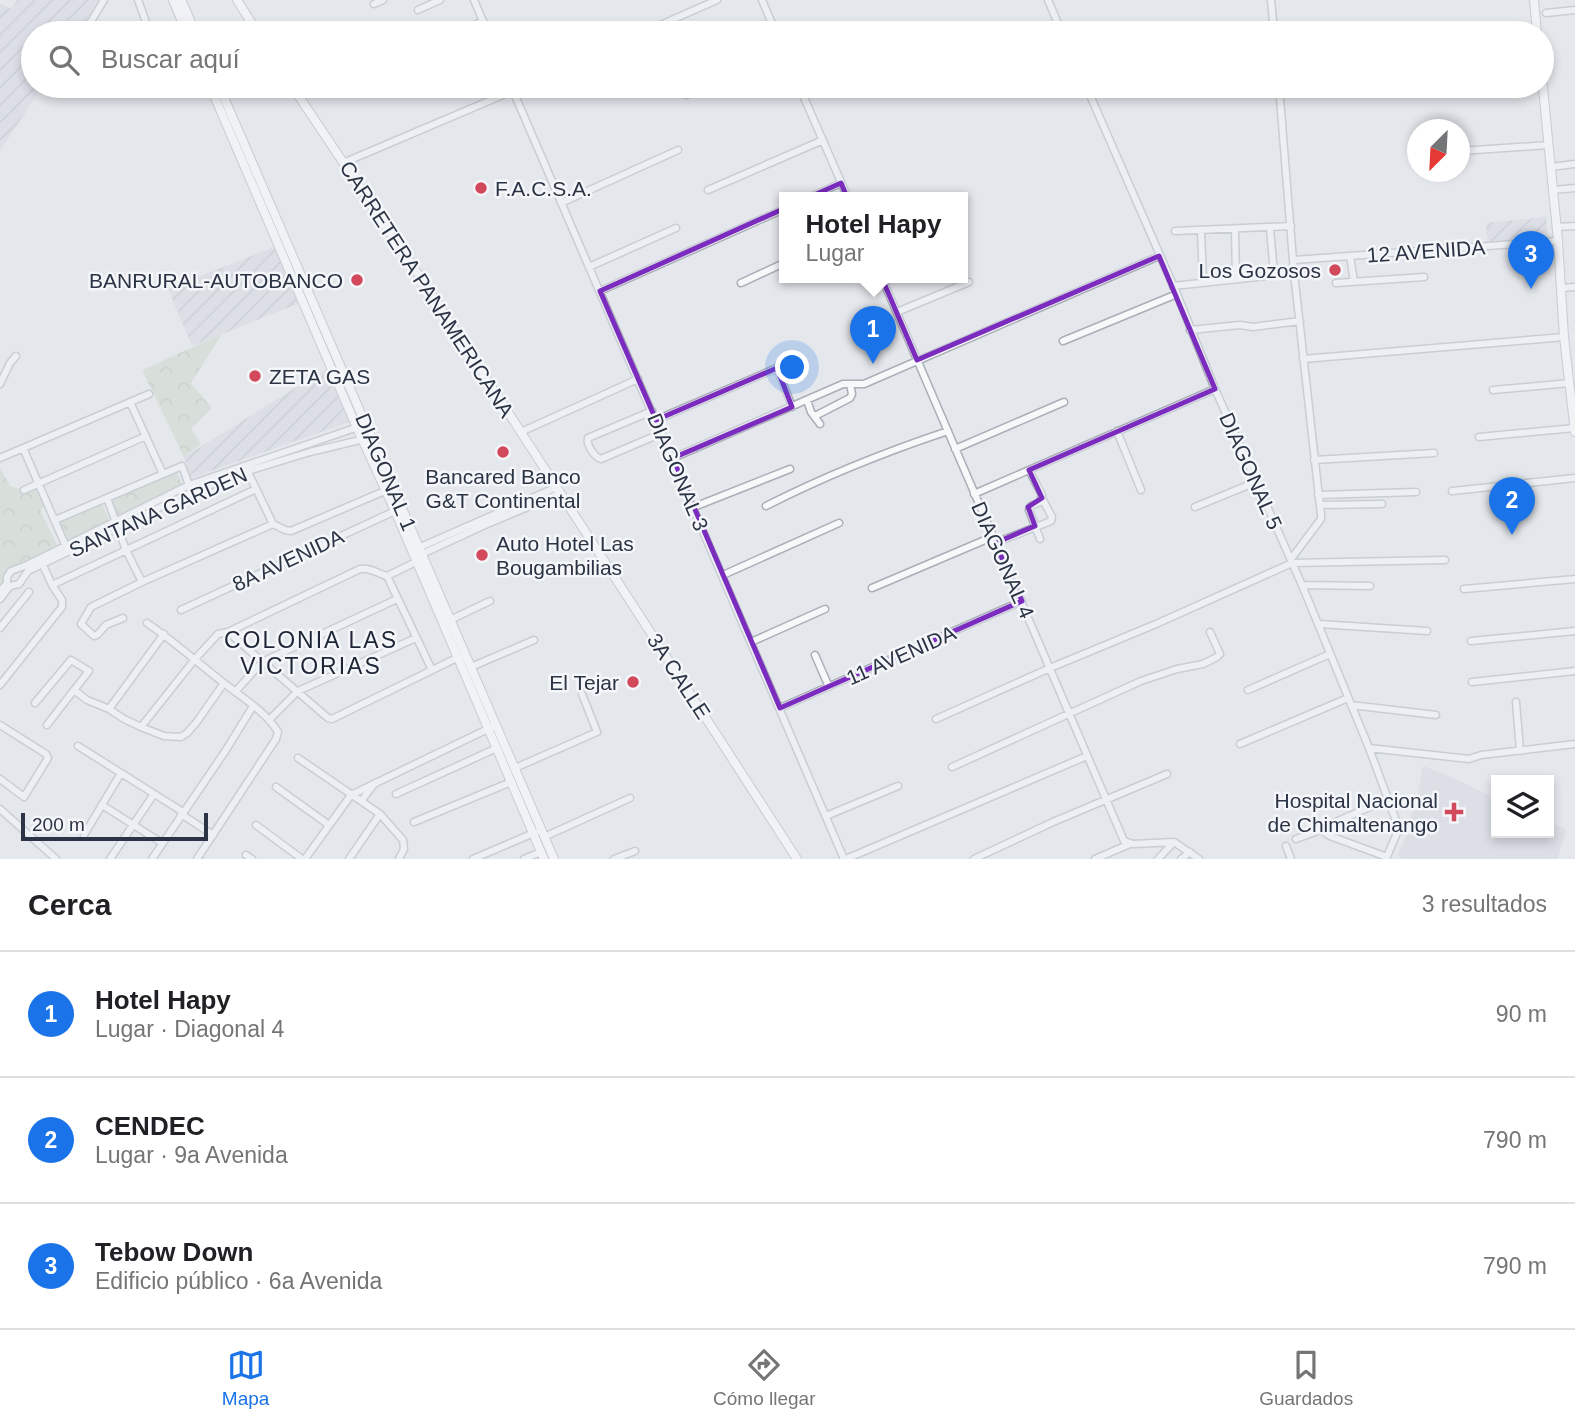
<!DOCTYPE html>
<html lang="es">
<head>
<meta charset="utf-8">
<style>
	body { margin:0; font-family:Arial,sans-serif; background:#f6f6f6; color:#202124 }
	.controls { position:absolute; right:21px; bottom:21px; display:grid; overflow:hidden; border-radius:0px; box-shadow:0 4px 10px #0003 }
	.controls button { width:63px; height:63px; display:grid; place-items:center; padding:0; border:0; border-bottom:2px solid #e0e0e0; background:#fff; color:#202124; font:35px sans-serif }
	.compass { position:absolute; left:1407px; top:119px; width:63px; height:63px; border-radius:50%; background:#fff; box-shadow:0 4px 10px #0003; rotate:204deg }
	.scale { position:absolute; left:21px; bottom:18px; width:187px; box-sizing:border-box; padding-left:7px; border:4px solid #2b3445; border-top:0; font-size:19px; line-height:24px; white-space:nowrap; color:#2b3445; -webkit-text-stroke:5px #f4f6f9; paint-order:stroke }
	.you { position:absolute; left:793px; top:368px; width:24px; height:24px; margin:-18px; border:5px solid #fff; border-radius:50%; background:#1a73e8; box-shadow:0 0 0 10px #1a73e833 }
	.badge { display:grid; place-items:center; width:46px; height:46px; border-radius:50%; background:#1a73e8; color:#fff; font-size:23px; font-weight:700 }
	.pin { position:absolute; translate:-50% -58px; filter:drop-shadow(0 2px 4px #0008) }
	.pin::after { content:''; position:absolute; top:37px; width:24px; height:21px; background:inherit; clip-path:polygon(0 0,100% 0,50% 100%) }
	.popup { position:absolute; left:779px; top:192px; width:189px; height:91px; box-sizing:border-box; display:grid; place-content:center; border-radius:0px; background:#fff; filter:drop-shadow(0 2px 5px #0005); font-size:23px; white-space:nowrap; color:#757577 }
	.popup b { font-size:26px; color:#202124 }
	.popup::after { content:''; position:absolute; left:50%; top:100%; margin-left:-14px; border:14px solid transparent; border-top-color:#fff }
	.list { margin:0; padding:0; list-style:none }
	h2 { display:flex; justify-content:space-between; align-items:center; height:91px; margin:0; padding:0 28px; font-size:30px }
	h2 small { font-size:23px; font-weight:400; color:#757577 }
	.list li { display:grid; grid-template-columns:46px 1fr auto; gap:21px; align-items:center; box-sizing:border-box; height:126px; padding:0 28px; border-top:2px solid #e0e0e0 }
	.list b { display:block; font-size:26px; white-space:nowrap }
	.list p { margin:0; font-size:23px; white-space:nowrap; color:#757577 }
	.list em { font-size:23px; font-style:normal; color:#757577 }
	.icon { flex:none; width:38px; height:38px; fill:none; stroke:currentColor; stroke-width:2; stroke-linecap:round; stroke-linejoin:round }
	.map { position:relative; flex:none; width:1575px; height:859px; overflow:hidden }
	.search { position:absolute; background:#fff; box-shadow:0 4px 10px #0003; left:21px; right:21px; top:21px; height:77px; display:flex; align-items:center; gap:18px; box-sizing:border-box; padding:0 24px; border-radius:38px; color:#757577; font-size:26px }
	.sheet { height:469px; background:#fff }
	nav { display:flex; justify-content:space-around; align-items:center; box-sizing:border-box; height:98px; border-top:2px solid #e0e0e0; background:#fff; font-size:19px; color:#757577 }
	nav a { display:grid; justify-items:center; gap:4px }
	nav .on { color:#1a73e8 }
	.map>svg:first-child { display:block }
</style>
</head>
<body>
<div class="map">
<svg width="1575" height="859" viewBox="0 0 1575 859">
	<defs>
		<pattern id="industrial-furrows" width="10" height="10" patternUnits="userSpaceOnUse" patternTransform="scale(1.75)"><rect width="10" height="10" fill="#d2d6de"/><path d="M-1 1l2-2M0 10L10 0M9 11l2-2" fill="none" stroke="#b4b8c0"/></pattern>
		<pattern id="park-crowns" width="20" height="18" patternUnits="userSpaceOnUse" patternTransform="scale(1.75)"><rect width="20" height="18" fill="#c9d6c5"/><path d="M2 6a3 3 0 1 1 6 0M12 15a3 3 0 1 1 6 0" fill="none" stroke="#adb8ab"/></pattern>
	</defs>
	<rect width="100%" height="100%" fill="#e4e7ec"/>
	<path fill="#d2d6de" d="M1423,766L1456,779L1496,799V833H1549V822L1567,830L1557,859H1404L1397,856L1407,834L1404,832L1417,801Z"/>
	<path fill="url(#industrial-furrows)" d="M17,0H99L77,33H33V86H43L0,151V3L11,9Z
		M1546,217L1548,240L1488,245L1486,223Z
		M277,246L300,303L192,346L168,289Z
		M326,369L349,422L191,478L184,457Z"/>
	<path fill="url(#park-crowns)" d="M222,334L191,383L212,408L191,429L201,444L184,457L142,370Z
		M0,468L11,487L20,488L23,494L37,487L46,506L40,510L57,545L20,568L15,569L0,591Z
		M176,471L182,485L117,517L110,501Z
		M102,504L110,520L69,541L59,522Z"/>
	<g fill="none" stroke-linecap="round" stroke-linejoin="round">
		<defs>
			<path id="minor" d="M138,0L146,22V26L141,33
				M474,0L488,33
				M762,0L776,33
				M1048,0L1062,33
				M1271,0L1274,33
				M374,4L383,0
				M418,10L440,0
				M1546,13L1575,10
				M84,33L104,0
				M457,33L483,21
				M642,33L717,0
				M81,86L93,93H98L104,86
				M511,86L844,859
				M799,86L848,198
				M1086,86L1177,294L1215,389L1302,585L1369,748L1398,826L1397,833L1386,859
				M1279,86L1294,273L1321,515V519L1291,559
				M686,95L708,86
				M803,95L826,86
				M1460,151L1548,145
				M343,163L524,86
				M1551,167L1575,164
				M708,190L823,140
				M1553,190L1575,188
				M808,198L841,183
				M561,203L678,150
				M1556,227L1575,226
				M1270,228L1274,275
				M1235,229L1236,278
				M1175,231L1291,226
				M1201,231L1203,281
				M1350,256L1354,282
				M1294,260L1558,241
				M589,267L676,228
				M882,278L1124,841L1133,844L1174,842
				M741,283L784,263
				M1336,283L1424,277
				M1173,286L1294,273
				M1561,288L1575,287
				M600,291L784,209
				M897,312L969,282
				M1190,330L1240,325L1253,327L1300,321
				M1063,341L1177,294
				M1303,359L1564,337
				M0,384L10,363L16,356
				M1493,390L1570,383
				M807,400L811,412L820,424
				M130,402L163,474
				M792,407L777,368L779,365L800,357
				M652,411L588,438C586,444 594,457 601,459L662,433
				M815,416L850,398L852,394L850,384
				M656,420L777,368
				M1117,431L1141,490
				M521,432L638,379
				M1479,437L1575,428
				M23,448L67,549
				M955,449L1064,402
				M0,458L149,394
				M673,458L843,384H864L1159,256
				M1314,460L1434,453
				M247,470L273,524L285,530L291,531L387,490
				M1029,470L1042,495L1040,502L1031,506L1029,510L1040,539
				M24,490L146,436
				M1452,491L1575,478
				M974,494L1215,389
				M1318,495L1416,492
				M107,498L126,550L142,582
				M1320,505L1382,504
				M766,506C825,476 885,452 948,431
				M694,507L790,469
				M1195,507L1256,482
				M55,520L182,466L190,488
				M995,543L1051,521L1052,517L1042,498
				M418,548L557,487
				M420,555L485,525L561,493
				M723,575L839,523
				M387,576L432,670
				M387,576L420,560
				M52,585L256,489
				M1302,585L1370,586
				M872,588L992,537
				M1464,589L1575,579
				M0,591L7,583V577L11,571L27,565L189,485L358,427
				M0,599L10,586L19,584L28,571L192,492L248,471L310,452L364,439
				M181,610L395,511
				M123,618L106,625L97,635L94,636L81,624L91,607L142,582L273,524
				M450,620L490,601
				M147,623C175,642 199,664 225,684C243,698 267,713 278,732L276,739L197,859
				M1319,624L1427,631
				M0,628L29,592
				M228,632L328,718L332,719L465,654
				M1471,641L1575,631
				M751,642L825,609
				M815,655L829,687
				M471,667L534,640
				M1472,682L1575,671
				M0,685L62,607V600L52,585L42,563
				M1248,690L1330,654
				M235,692L262,662L397,599
				M1516,702L1520,751
				M35,703L71,660L89,671L74,690
				M1351,705L1436,715
				M780,708L1022,601
				M109,709L164,634
				M936,719L1050,668L1156,624L1292,563L1445,560
				M269,720L298,691L416,638
				M0,725L46,754L48,758L24,797L0,779
				M47,725L74,690L87,700L109,709L124,719L141,727L164,736L181,737L187,733L196,723L224,683
				M141,727L195,659L218,634L228,632L360,569C370,567 378,574 387,576
				M1240,744L1348,698
				M78,746L183,812
				M1369,748L1469,759L1481,755L1575,744
				M298,758L380,814L403,840L404,849L399,859
				M952,767L1141,681L1177,669L1203,664L1217,657L1220,654L1210,632
				M515,768L597,732L582,694
				M276,787L329,825
				M396,794L497,748
				M361,801L375,783
				M102,805L162,843
				M0,809L56,859
				M181,814L213,835
				M826,816L898,786
				M414,822L511,782
				M256,825L302,859
				M84,835L121,773
				M544,837L630,798
				M1296,839L1323,829
				M1174,842L1199,859
				M1286,846L1291,859
				M246,855L252,859
				M1387,857L1330,836L1324,832L1323,829L1324,827L1388,799
				M110,859L154,794
				M152,859L226,750L253,706
				M305,859L351,795L492,727
				M349,859L380,814
				M473,859L536,832
				M524,859L541,852
				M614,859L635,851
				M846,859L1087,756
				M974,859L1053,822L1167,774
				M1095,859L1130,844
				M1158,859L1173,843
				M1181,859L1190,852"/>
			<path id="major" d="M173,0L187,33
				M181,0L196,33
				M237,0L258,33
				M1534,0L1537,33
				M1542,78L1558,241L1564,337L1575,432
				M210,86L357,428L395,511L544,859
				M219,86L554,859
				M292,86L440,307L797,859"/>
		</defs>
		<use href="#minor" stroke="#a9aeb7" stroke-width="9"/>
		<use href="#major" stroke="#a3abb8" stroke-width="10"/>
		<use href="#minor" stroke="#f7f8fa" stroke-width="6"/>
		<use href="#major" stroke="#fff" stroke-width="8"/>
	</g>
	<path d="M0 0H1575V859H0ZM841,183L917,360L1159,256L1215,389L1029,470L1042,498L1028,507L1035,526L995,543L1022,601L780,708L673,458L792,407L777,368L656,420L600,291Z" fill="#e4e7ec" fill-opacity=".55" fill-rule="evenodd"/>
	<path fill="none" stroke="#7b2cbf" stroke-width="5" stroke-linejoin="round" d="M841,183L917,360L1159,256L1215,389L1029,470L1042,498L1028,507L1035,526L995,543L1022,601L780,708L673,458L792,407L777,368L656,420L600,291Z"/>
	<g fill="#d1495b" stroke="#f4f6f9" stroke-width="2.5">
		<circle cx="481" cy="188" r="7"/>
		<circle cx="1335" cy="270" r="7"/>
		<circle cx="357" cy="280" r="7"/>
		<circle cx="255" cy="376" r="7"/>
		<circle cx="503" cy="452" r="7"/>
		<circle cx="482" cy="555" r="7"/>
		<circle cx="633" cy="682" r="7"/>
		<path d="M1450.5 801.5h7v7h7v7h-7v7h-7v-7h-7v-7h7z"/>
	</g>
	<g text-anchor="middle" dominant-baseline="central" stroke-width="5" stroke-linejoin="round" paint-order="stroke">
		<g font-size="21" fill="#2b3445" stroke="#f4f6f9" text-anchor="end">
			<text x="495" y="188" text-anchor="start">F.A.C.S.A.</text>
			<text x="1321" y="270">Los Gozosos</text>
			<text x="343" y="280">BANRURAL-AUTOBANCO</text>
			<text x="269" y="376" text-anchor="start">ZETA GAS</text>
			<text x="503" y="476" text-anchor="middle">Bancared Banco<tspan x="503" dy="24">G&amp;T Continental</tspan></text>
			<text x="496" y="543" text-anchor="start">Auto Hotel Las<tspan x="496" dy="24">Bougambilias</tspan></text>
			<text x="619" y="682">El Tejar</text>
			<text x="1438" y="800">Hospital Nacional<tspan x="1438" dy="24">de Chimaltenango</tspan></text>
		</g>
		<g font-size="21" fill="#2b3445" stroke="#f4f6f9">
			<text transform="translate(1426 251) rotate(-4)">12 AVENIDA</text>
			<text transform="translate(427 289) rotate(57)">CARRETERA PANAMERICANA</text>
			<text transform="translate(1251 471) rotate(66)">DIAGONAL 5</text>
			<text transform="translate(386 472) rotate(67)">DIAGONAL 1</text>
			<text transform="translate(678 472) rotate(67)">DIAGONAL 3</text>
			<text transform="translate(158 512) rotate(-24)">SANTANA GARDEN</text>
			<text transform="translate(288 560) rotate(-25)">8A AVENIDA</text>
			<text transform="translate(1003 560) rotate(66)">DIAGONAL 4</text>
			<text transform="translate(901 655) rotate(-24)">11 AVENIDA</text>
			<text transform="translate(679 676) rotate(57)">3A CALLE</text>
		</g>
		<g font-size="23" letter-spacing="2" fill="#1d2536" stroke="#f4f6f9">
			<text x="311" y="640">COLONIA LAS<tspan x="311" dy="26">VICTORIAS</tspan></text>
		</g>
	</g>
</svg>
<div class="controls">
<button><svg class="icon" aria-label="layers" viewBox="0 0 24 24"><path d="M12 4l9 5-9 5-9-5zM3 14l9 5 9-5"/></svg></button>
</div>
<svg class="compass" viewBox="-18 -18 36 36"><path d="M0-13l5 13h-10z" fill="#e53935"/><path d="M0 13l5-13h-10z" fill="#757577"/></svg>
<div class="scale">200 m</div>
<div class="you"></div>
<div class="pin badge" style="left:873px;top:364px">1</div>
<div class="popup"><b>Hotel Hapy</b>Lugar</div>
<div class="pin badge" style="left:1512px;top:535px">2</div>
<div class="pin badge" style="left:1531px;top:289px">3</div>
<div class="search"><svg class="icon" aria-label="search" viewBox="0 0 24 24"><circle cx="10" cy="10" r="6"/><path d="M15 15l6 6"/></svg>Buscar aquí</div>
</div>
<section class="sheet">
<h2>Cerca<small>3 resultados</small></h2>
<ul class="list">
<li><span class="badge">1</span><div><b>Hotel Hapy</b><p>Lugar · Diagonal 4</p></div><em>90 m</em></li>
<li><span class="badge">2</span><div><b>CENDEC</b><p>Lugar · 9a Avenida</p></div><em>790 m</em></li>
<li><span class="badge">3</span><div><b>Tebow Down</b><p>Edificio público · 6a Avenida</p></div><em>790 m</em></li>
</ul>
</section>
<nav>
<a class="on"><svg class="icon" aria-label="map" viewBox="0 0 24 24"><path d="M3 6l6-2 6 2 6-2v14l-6 2-6-2-6 2zM9 4v14M15 6v14"/></svg>Mapa</a>
<a><svg class="icon" aria-label="directions" viewBox="0 0 24 24"><path d="M12 3l9 9-9 9-9-9zM9 14v-3h6M13 9l2 2-2 2"/></svg>Cómo llegar</a>
<a><svg class="icon" aria-label="saved" viewBox="0 0 24 24"><path d="M7 4h10v16l-5-4-5 4z"/></svg>Guardados</a>
</nav>
</body>
</html>
